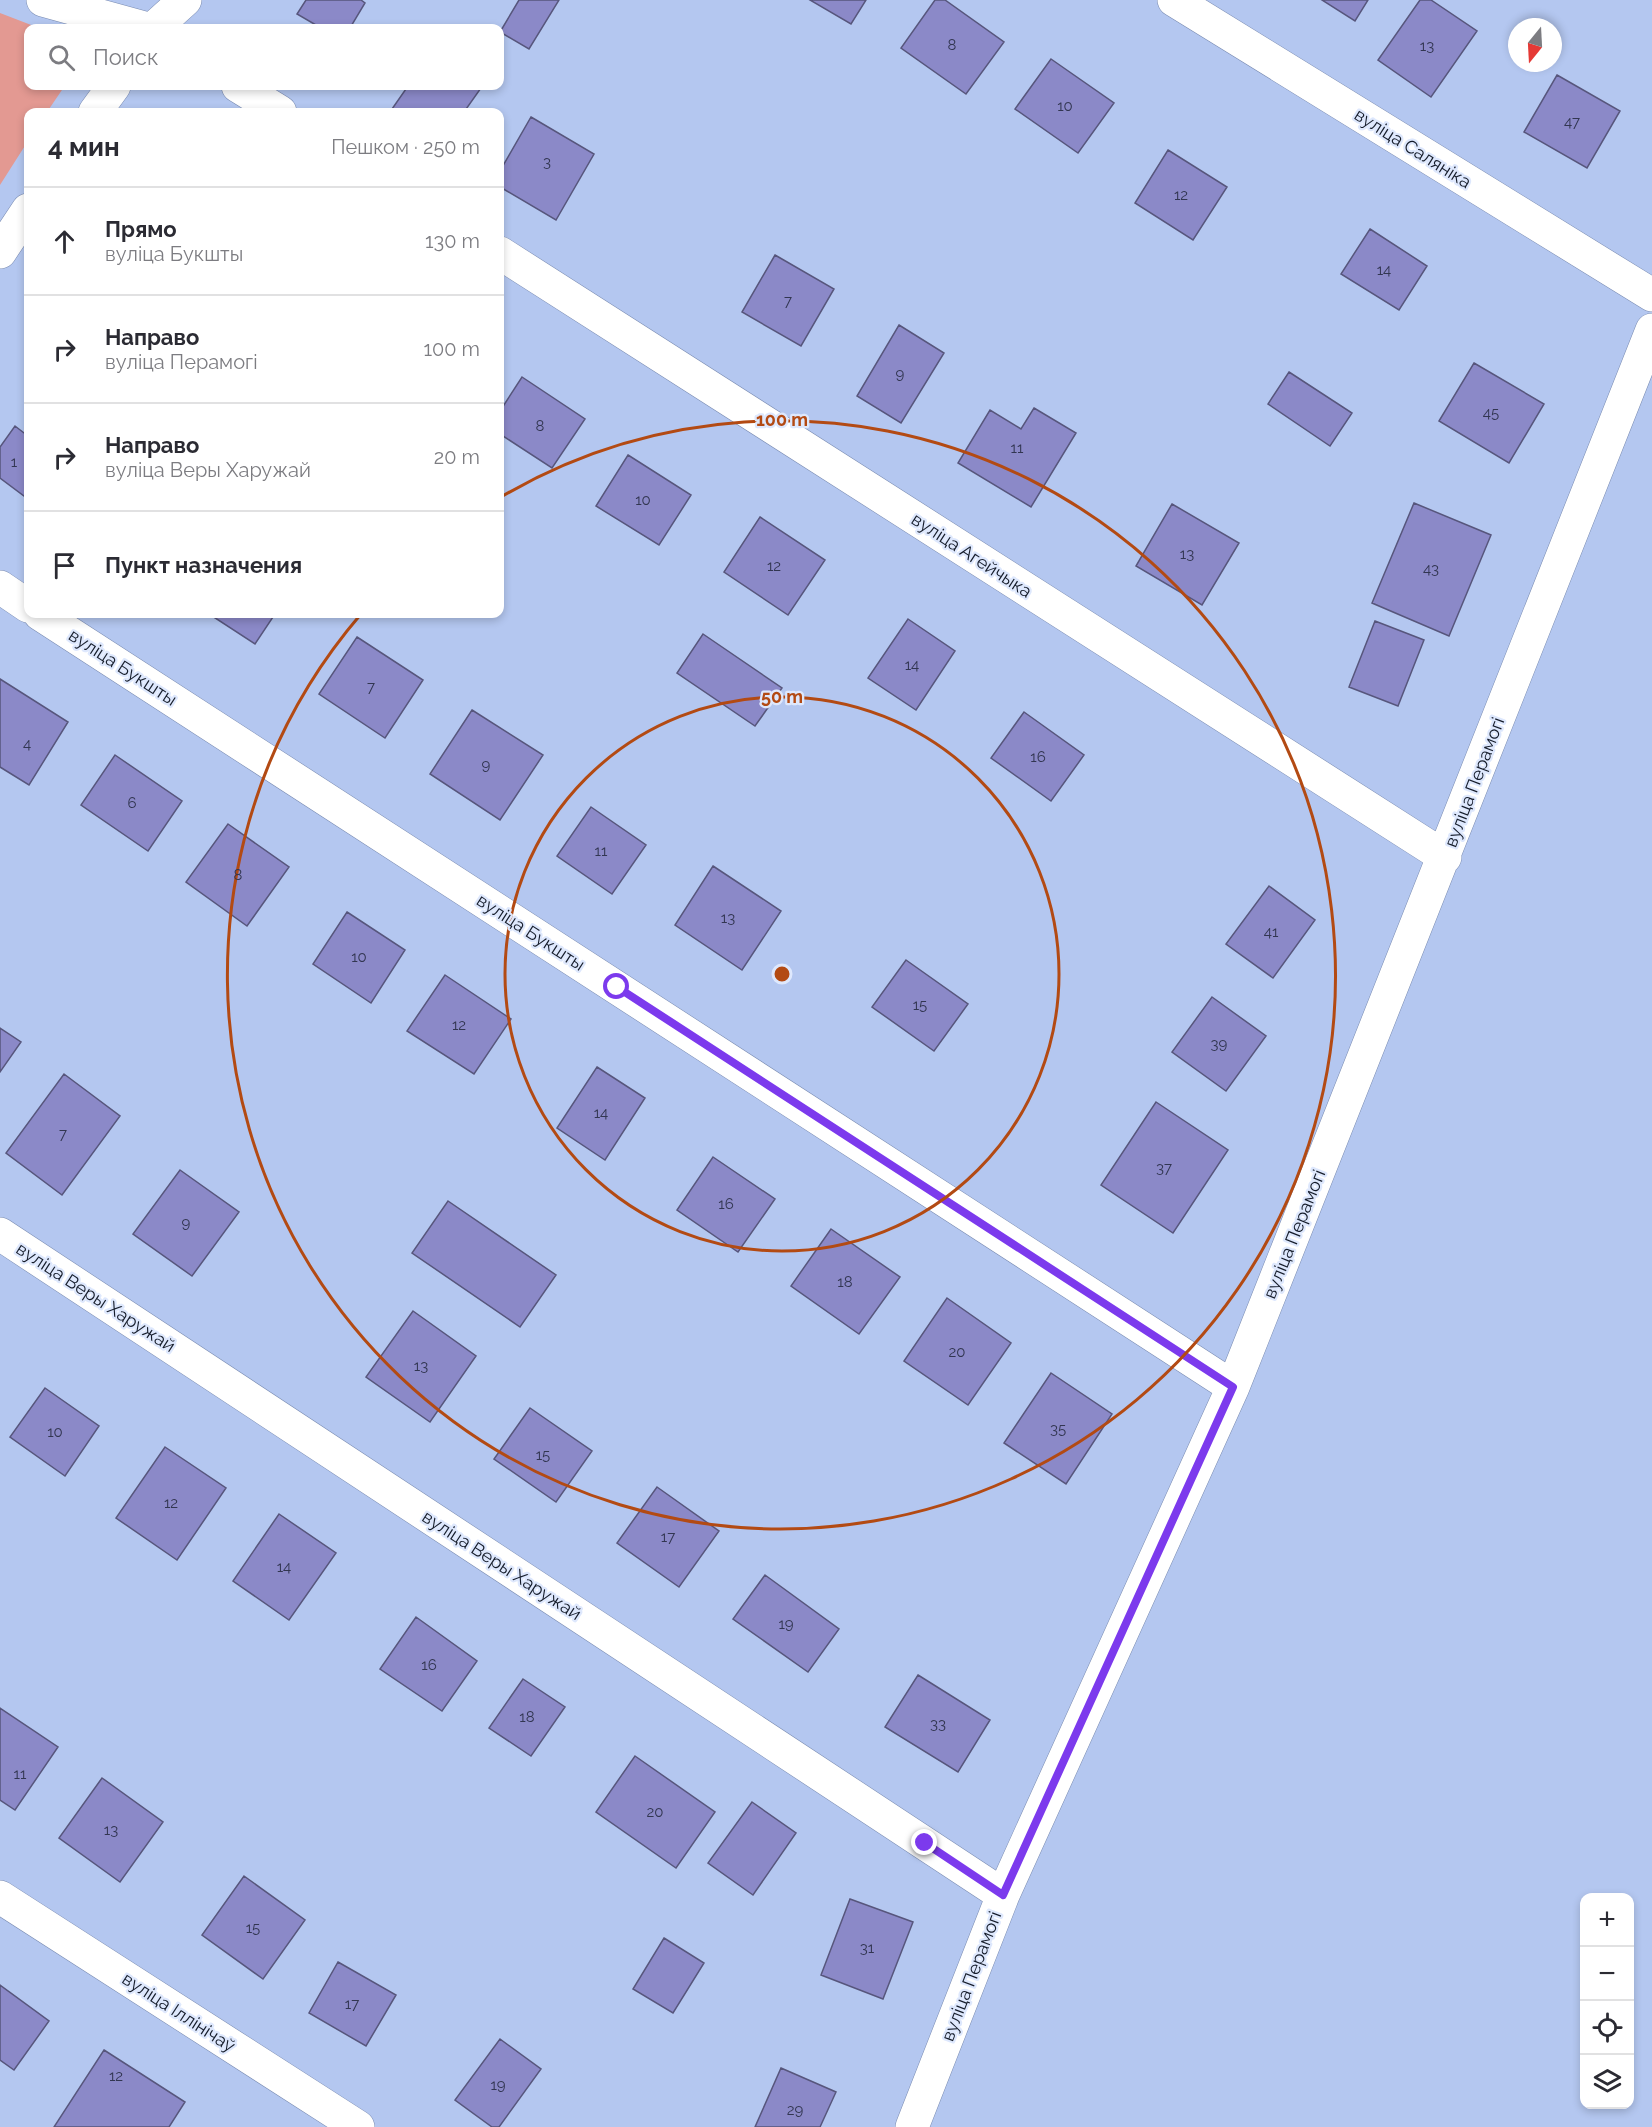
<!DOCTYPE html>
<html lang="ru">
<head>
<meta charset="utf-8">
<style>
	body { margin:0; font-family:Raleway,sans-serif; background:#f7f7f7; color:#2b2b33 }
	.controls { position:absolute; right:18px; bottom:18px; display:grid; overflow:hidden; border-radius:12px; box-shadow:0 3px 9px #0003 }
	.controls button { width:54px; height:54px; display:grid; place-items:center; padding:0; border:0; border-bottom:2px solid #e1e1e2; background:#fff; color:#2b2b33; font:30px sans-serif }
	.compass { position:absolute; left:1508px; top:18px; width:54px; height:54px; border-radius:50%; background:#fff; box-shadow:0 3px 9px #0003; rotate:198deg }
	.stop { position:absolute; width:18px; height:18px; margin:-14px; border:4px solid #7c3aed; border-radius:50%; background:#fff }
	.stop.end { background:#7c3aed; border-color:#fff; box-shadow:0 2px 6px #0008 }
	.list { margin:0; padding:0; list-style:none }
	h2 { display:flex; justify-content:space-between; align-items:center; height:78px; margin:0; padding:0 24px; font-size:26px }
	h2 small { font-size:20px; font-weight:400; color:#7c7c81 }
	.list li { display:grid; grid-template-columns:39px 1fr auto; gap:18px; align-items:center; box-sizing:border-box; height:108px; padding:0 24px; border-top:2px solid #e1e1e2 }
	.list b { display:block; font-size:22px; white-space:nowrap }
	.list p { margin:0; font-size:20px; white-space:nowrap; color:#7c7c81 }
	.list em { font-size:20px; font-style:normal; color:#7c7c81 }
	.icon { flex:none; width:33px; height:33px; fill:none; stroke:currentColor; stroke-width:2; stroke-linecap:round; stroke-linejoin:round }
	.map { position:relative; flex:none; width:1652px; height:2127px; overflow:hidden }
	.search { position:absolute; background:#fff; box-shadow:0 3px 9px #0003; left:24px; top:24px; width:480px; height:66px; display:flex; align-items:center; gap:15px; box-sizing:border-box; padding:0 21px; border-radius:12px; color:#7c7c81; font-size:22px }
	.panel { position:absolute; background:#fff; box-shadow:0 3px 9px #0003; left:24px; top:108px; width:480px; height:510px; border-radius:12px }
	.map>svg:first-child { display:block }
</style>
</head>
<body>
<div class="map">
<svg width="1652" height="2127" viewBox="0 0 1652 2127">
	<rect width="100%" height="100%" fill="#b4c7f0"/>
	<path fill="#e39992" d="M0,13L39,28H28V86L64,87L47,112H28V141L0,185Z"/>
	<path fill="#8b89c8" stroke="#57567c" stroke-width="1.5" d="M306,0H361L365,3L350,28H321L297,14Z
		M519,0H559L529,49L500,32Z
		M810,0H866L851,24Z
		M935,0H945L1004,42L966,94L901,48Z
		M1322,0H1368L1355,21Z
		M1420,0H1431L1477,31L1431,97L1378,60Z
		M1051,59L1114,103L1078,153L1015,109Z
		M1557,75L1620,111L1587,168L1524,132Z
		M408,86H478L481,88L464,112H398L392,109Z
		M531,117L594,154L556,220L500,187V171Z
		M1168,150L1227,187L1193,240L1135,203Z
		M1370,229L1427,266L1399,310L1341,274Z
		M775,255L834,289L801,346L742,312Z
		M899,325L944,353L901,423L857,396Z
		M1474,363L1544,404L1509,463L1439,421Z
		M1289,372L1352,413L1330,446L1268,404Z
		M522,377L585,419L552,468L500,434V411Z
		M1034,408L1076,433L1031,507L958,463L990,410L1021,429Z
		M15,426L28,436V499L0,478V447Z
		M628,455L691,495L659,545L596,506Z
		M1414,503L1491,535L1449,636L1372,603Z
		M1172,504L1239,543L1202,605L1136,566Z
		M760,517L825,560L788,615L724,572Z
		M209,614H275L255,644Z
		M908,619L955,651L916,710L868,678Z
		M1375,621L1424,640L1398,706L1349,687Z
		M703,634L782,688L755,726L677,673Z
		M357,637L423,680L385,738L319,694Z
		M0,679L68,722L29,785L0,767Z
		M472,710L543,755L500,820L430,774Z
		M1024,712L1084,755L1051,801L991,758Z
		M115,755L182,801L148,851L81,805Z
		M591,807L646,845L612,894L557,856Z
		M228,824L289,867L247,926L186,882Z
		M713,866L781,911L742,970L675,925Z
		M1269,886L1315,920L1273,978L1226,944Z
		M347,912L405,950L371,1003L313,964Z
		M906,960L968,1004L934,1051L872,1007Z
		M445,975L511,1019L474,1074L407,1031Z
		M1212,997L1266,1036L1226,1091L1172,1052Z
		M0,1028L21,1042L0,1072Z
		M597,1067L645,1098L605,1160L557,1128Z
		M64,1074L120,1116L62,1195L6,1153Z
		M1156,1102L1228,1150L1173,1233L1101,1185Z
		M713,1157L775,1199L738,1252L677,1210Z
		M180,1170L239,1212L192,1276L133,1234Z
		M448,1201L556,1275L520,1327L412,1253Z
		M831,1229L900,1277L859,1334L791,1286Z
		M947,1298L1011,1343L968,1405L904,1361Z
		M413,1311L476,1356L430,1422L366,1377Z
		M1051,1373L1112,1414L1066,1484L1004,1443Z
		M45,1388L99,1426L65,1476L10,1437Z
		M530,1408L592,1451L556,1502L494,1459Z
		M165,1447L226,1488L177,1560L116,1518Z
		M657,1487L719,1531L679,1587L617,1543Z
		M279,1514L336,1553L289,1620L233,1581Z
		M765,1575L839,1629L808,1672L733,1619Z
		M416,1617L477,1661L442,1711L380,1669Z
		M918,1675L990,1720L958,1772L885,1727Z
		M523,1679L565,1707L531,1756L489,1728Z
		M0,1708L58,1747L15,1810L0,1800Z
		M635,1756L715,1812L676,1868L596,1812Z
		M102,1778L163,1822L120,1882L59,1838Z
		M752,1802L796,1833L753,1895L708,1863Z
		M244,1876L305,1920L263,1979L202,1935Z
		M850,1899L913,1922L883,1999L821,1975Z
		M664,1938L704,1963L673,2013L633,1989Z
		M338,1962L396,1995L366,2046L309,2013Z
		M0,1985L49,2021L14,2070L0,2060Z
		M500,2039L541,2069L499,2127H492L455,2100Z
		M104,2050L185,2102L169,2127H54Z
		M781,2068L836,2092L820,2127H755Z"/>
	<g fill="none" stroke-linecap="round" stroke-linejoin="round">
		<defs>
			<path id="minor" d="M43,0L144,28
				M1174,0L1652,295
				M154,28L185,0
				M238,86L280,112
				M95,112L114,86
				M0,252L28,210
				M500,253L1445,857
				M0,587L28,606
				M40,614L1233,1387
				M0,1234L1003,1895
				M0,1897L358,2127
				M912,2127L1003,1895L1233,1387L1652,330"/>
		</defs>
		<use href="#minor" stroke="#798bb1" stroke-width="34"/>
		<use href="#minor" stroke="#fff" stroke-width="33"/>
	</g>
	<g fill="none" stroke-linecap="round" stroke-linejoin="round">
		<path stroke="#7c3aed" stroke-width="8" d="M617,987L1233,1387L1003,1895L925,1843"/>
	</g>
	<g fill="none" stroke="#b34a13" stroke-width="3">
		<circle cx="782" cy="974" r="277"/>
		<path d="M501 497A554 554 0 1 1 361 614"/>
	</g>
	<g text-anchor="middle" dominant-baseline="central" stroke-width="4.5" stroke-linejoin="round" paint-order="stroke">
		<g font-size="15" fill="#323651">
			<text x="952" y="45">8</text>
			<text x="1427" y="46">13</text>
			<text x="1065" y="106">10</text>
			<text x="1572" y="122">47</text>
			<text x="547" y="162">3</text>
			<text x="1181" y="195">12</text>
			<text x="1384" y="270">14</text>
			<text x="788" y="301">7</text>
			<text x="900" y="374">9</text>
			<text x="1491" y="413">45</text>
			<text x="540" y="426">8</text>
			<text x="1017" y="448">11</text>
			<text x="14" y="462">1</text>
			<text x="643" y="500">10</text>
			<text x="1187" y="554">13</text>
			<text x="774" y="566">12</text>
			<text x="1431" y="569">43</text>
			<text x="912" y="665">14</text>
			<text x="371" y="687">7</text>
			<text x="27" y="744">4</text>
			<text x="1038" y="757">16</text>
			<text x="486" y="765">9</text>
			<text x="132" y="803">6</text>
			<text x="601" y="851">11</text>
			<text x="238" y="875">8</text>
			<text x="728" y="918">13</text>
			<text x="1271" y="932">41</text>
			<text x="359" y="957">10</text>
			<text x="920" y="1005">15</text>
			<text x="459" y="1025">12</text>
			<text x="1219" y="1044">39</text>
			<text x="601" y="1113">14</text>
			<text x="63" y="1134">7</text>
			<text x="1164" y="1168">37</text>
			<text x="726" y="1204">16</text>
			<text x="186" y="1223">9</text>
			<text x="845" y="1282">18</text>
			<text x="957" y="1352">20</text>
			<text x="421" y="1366">13</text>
			<text x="1058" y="1429">35</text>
			<text x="55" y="1432">10</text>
			<text x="543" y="1455">15</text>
			<text x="171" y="1503">12</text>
			<text x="668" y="1537">17</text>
			<text x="284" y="1567">14</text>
			<text x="786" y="1624">19</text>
			<text x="429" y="1665">16</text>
			<text x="527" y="1717">18</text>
			<text x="938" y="1724">33</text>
			<text x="20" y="1774">11</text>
			<text x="655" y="1812">20</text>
			<text x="111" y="1830">13</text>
			<text x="253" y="1928">15</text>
			<text x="867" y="1948">31</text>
			<text x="352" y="2004">17</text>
			<text x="116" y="2076">12</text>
			<text x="498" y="2085">19</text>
			<text x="795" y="2110">29</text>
		</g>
		<g font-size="18" fill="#141b29" stroke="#dee8fd">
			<text transform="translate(1413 148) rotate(32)">вуліца Саляніка</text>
			<text transform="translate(972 555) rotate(33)">вуліца Агейчыка</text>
			<text transform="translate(123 667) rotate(33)">вуліца Букшты</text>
			<text transform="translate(1474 782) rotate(-69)">вуліца Перамогі</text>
			<text transform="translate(531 932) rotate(33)">вуліца Букшты</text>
			<text transform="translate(1294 1234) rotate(-68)">вуліца Перамогі</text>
			<text transform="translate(96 1297) rotate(33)">вуліца Веры Харужай</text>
			<text transform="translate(502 1565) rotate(33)">вуліца Веры Харужай</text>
			<text transform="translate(971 1976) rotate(-69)">вуліца Перамогі</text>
			<text transform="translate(179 2012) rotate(33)">вуліца Іллінічаў</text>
		</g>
	</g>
	<circle cx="782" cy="974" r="9" fill="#b34a13" stroke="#dee8fd" stroke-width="3"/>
	<g font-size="18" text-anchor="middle" font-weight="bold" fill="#b34a13" stroke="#dee8fd" stroke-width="4.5" stroke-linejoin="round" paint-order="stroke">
		<text x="782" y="426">100 m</text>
		<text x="782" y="703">50 m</text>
	</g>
</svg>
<div class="controls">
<button>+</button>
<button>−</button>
<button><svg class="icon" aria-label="locate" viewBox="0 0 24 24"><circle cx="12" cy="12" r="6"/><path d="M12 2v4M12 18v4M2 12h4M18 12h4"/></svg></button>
<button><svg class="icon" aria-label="layers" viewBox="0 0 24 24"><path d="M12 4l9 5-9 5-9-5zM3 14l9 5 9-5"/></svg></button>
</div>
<svg class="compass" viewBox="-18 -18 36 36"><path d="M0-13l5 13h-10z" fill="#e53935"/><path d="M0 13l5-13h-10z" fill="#7c7c81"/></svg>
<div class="stop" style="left:617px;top:987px"></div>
<div class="stop end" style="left:925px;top:1843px"></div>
<div class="search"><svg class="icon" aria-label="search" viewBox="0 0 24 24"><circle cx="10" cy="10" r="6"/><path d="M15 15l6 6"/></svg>Поиск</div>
<section class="panel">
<h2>4 мин<small>Пешком · 250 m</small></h2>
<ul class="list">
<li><svg class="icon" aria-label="ahead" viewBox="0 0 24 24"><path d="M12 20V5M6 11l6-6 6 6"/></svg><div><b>Прямо</b><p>вуліца Букшты</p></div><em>130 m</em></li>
<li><svg class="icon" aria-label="right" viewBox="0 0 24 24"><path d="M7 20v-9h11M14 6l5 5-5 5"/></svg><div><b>Направо</b><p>вуліца Перамогі</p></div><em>100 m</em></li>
<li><svg class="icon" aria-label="right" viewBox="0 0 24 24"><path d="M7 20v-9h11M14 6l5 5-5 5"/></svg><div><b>Направо</b><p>вуліца Веры Харужай</p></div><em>20 m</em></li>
<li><svg class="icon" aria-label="arrive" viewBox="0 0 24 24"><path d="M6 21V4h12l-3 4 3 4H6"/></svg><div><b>Пункт назначения</b></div></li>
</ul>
</section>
</div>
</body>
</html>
